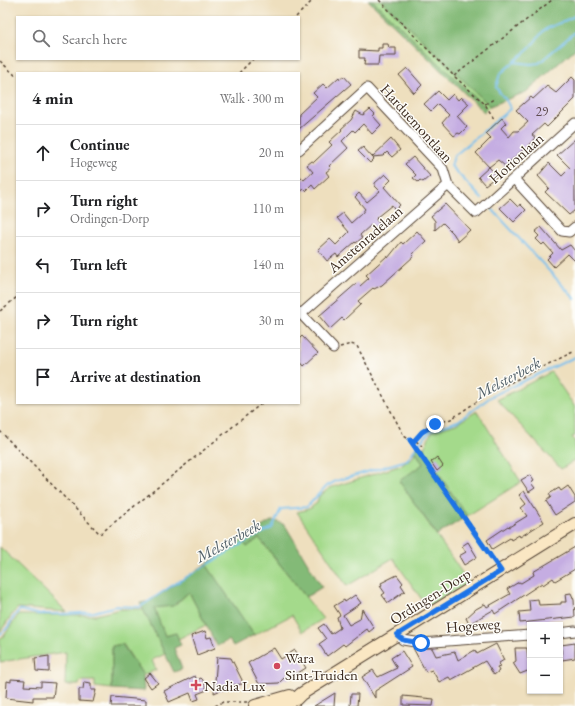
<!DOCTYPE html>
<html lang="en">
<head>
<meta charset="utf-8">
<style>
	body { margin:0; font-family:"EB Garamond",serif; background:#f2f2f2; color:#202124 }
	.controls { position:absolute; right:12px; bottom:12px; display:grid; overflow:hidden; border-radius:0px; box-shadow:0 1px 3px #0004 }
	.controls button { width:36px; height:36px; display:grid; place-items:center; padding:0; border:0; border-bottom:1px solid #e0e0e0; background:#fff; color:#202124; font:20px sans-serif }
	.stop { position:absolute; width:12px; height:12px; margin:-9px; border:3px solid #1a73e8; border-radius:50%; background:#fff }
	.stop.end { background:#1a73e8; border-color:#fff; box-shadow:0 1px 4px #0008 }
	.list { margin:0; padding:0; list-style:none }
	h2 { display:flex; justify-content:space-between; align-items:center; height:52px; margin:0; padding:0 16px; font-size:17px }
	h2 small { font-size:13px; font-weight:400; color:#757577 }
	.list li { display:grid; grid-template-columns:26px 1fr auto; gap:12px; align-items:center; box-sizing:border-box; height:56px; padding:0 16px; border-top:1px solid #e0e0e0 }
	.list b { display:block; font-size:15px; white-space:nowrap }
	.list p { margin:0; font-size:13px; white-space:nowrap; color:#757577 }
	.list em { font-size:13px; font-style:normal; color:#757577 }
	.icon { flex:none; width:22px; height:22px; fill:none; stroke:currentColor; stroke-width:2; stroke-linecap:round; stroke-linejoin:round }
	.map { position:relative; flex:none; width:575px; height:706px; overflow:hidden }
	.search { position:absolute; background:#fff; box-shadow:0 1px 3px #0004; left:16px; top:16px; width:284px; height:44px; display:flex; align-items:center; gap:10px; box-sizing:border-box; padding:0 14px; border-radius:0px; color:#757577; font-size:15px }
	.panel { position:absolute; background:#fff; box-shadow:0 1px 3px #0004; left:16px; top:72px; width:284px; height:332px; border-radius:0px }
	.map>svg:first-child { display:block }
</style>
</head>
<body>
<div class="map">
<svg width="575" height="706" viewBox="0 0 575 706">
	<rect width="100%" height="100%" fill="#fdfcf7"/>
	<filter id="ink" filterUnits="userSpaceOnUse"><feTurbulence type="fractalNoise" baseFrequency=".025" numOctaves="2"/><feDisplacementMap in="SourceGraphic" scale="8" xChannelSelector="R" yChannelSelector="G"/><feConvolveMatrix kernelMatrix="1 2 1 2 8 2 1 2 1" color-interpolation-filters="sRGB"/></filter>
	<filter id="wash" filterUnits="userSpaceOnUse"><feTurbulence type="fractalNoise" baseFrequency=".012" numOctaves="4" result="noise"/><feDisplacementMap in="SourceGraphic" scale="16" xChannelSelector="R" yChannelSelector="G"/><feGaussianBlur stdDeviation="0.9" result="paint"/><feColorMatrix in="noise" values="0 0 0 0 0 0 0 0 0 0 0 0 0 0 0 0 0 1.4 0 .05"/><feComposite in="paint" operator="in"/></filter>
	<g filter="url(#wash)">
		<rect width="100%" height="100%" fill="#eedfbe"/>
		<path fill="#a4da8b" stroke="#708254" d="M372,0H381L490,106L487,109Z
			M551,372L575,407V436L572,437L575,442V460L561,469L497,400Z
			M477,411L521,482L467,516L424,452V448L432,431L456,424Z
			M415,450L423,464L400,482L469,583L427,607L393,558L347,586L297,512L309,509L317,503L319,496L330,488L402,465L413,457Z
			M259,538L323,619L302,632L292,615L254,635L206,564L241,540L247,547Z
			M0,547L67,612L18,608L13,613L0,632Z
			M189,592L206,625L178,639L176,633L165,636L154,608L177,603Z
			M121,609H143L165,654L152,660L156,670L143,675L123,644L112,646V689L95,687V681H80L79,685H65L66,652L0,662V638L4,636L18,615H96Z"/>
		<path fill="#83ba77" stroke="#5f724a" d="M368,0H372L487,109L484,112Z
			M381,0H575V49L526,92L490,106Z
			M418,446L424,448V452L467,516L437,535L399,481L423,464L415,450Z
			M271,521H276L285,525L322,587L306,597L259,538L247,547L241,540Z
			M206,564L254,635L233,646L229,640L217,646L189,592L173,606L154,608L165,636L176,633L181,645L174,648L182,669L174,672L140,603L150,601Z
			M122,644L143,675L144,691L112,689V646Z"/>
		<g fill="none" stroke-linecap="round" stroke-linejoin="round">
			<path stroke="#75bfee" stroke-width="2" d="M514,62L531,64L539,63L575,32
				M482,199L451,166L454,156L510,109C508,99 500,95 496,87L500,74L529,49L544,30L575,16
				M492,209L575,299
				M0,634C10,630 11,616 20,610L38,614H66L94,612L116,606L140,607L173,585L252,538L272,528L281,509L307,507L325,487L336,481L407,460L417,446L431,430L458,421L492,396L575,357"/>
		</g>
		<g id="blocks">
			<path fill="#c5ade2" d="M382,44H388L389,48H396V56H379L378,65H364L365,58H359V50L378,51V48H382Z
				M407,68L422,85L414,93L399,75Z
				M344,76L351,84L299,129V114L317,97L313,93L323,84L327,88L339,77L340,79Z
				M572,77L575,80V99L547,127L544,124L532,135L536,138L505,166L498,160L489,167L476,153L491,138L486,133L502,118L506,123L501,128L509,137L514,131H518L528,122L516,110L531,97L533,99L547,86L556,93Z
				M438,91L447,100L453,94L458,100L461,97L469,104L457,116L467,127L460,134L458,133L454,136L442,123L449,115L438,104L431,111L424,104Z
				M370,109L375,114L373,116L381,125L372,134L363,124L355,132L353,130L342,141L348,148L329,166L331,168L326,172L329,176L315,189L312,185L306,191L304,189L299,193V175L304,180L313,172L307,165L312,161L314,162L332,145L329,142L342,130L341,129L351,120L356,111L363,115Z
				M391,139L400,150L392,157L387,152L383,156L372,157L374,159L370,163L358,151L363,147L372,157Z
				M575,139V210L569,215L545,192L549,188L538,176L549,163L562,176L570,168L557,155Z
				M413,157L430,176L423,182L420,180L418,182L413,178L416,175L405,164Z
				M489,167L497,176L485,185L478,177Z
				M385,174L391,180L384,187L400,205L395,210L392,205L377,217L376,220L380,224L374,229L371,225L360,235L362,238L356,243L355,242L338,257L336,254L327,261L318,250L330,239L336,245L349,232L337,218L343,213L351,223L362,213L365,209L355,197L359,193L367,202L380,191L375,186V183Z
				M510,199L518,207L520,204L526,210L514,222L500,208Z
				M445,204L470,230L458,241L453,233L443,223L435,230V221L431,216Z
				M541,227L561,250L570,245L575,251V261L568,254L554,267L547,259L553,253L544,243L542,245L536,239L539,236L535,232Z
				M417,231L426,241L412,254L414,256L382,285L374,289L373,288L358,301L361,304L344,320L342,318L330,329L319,316L357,283L360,286L369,278L366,275L387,256L388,258L401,242L403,244Z
				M302,336L318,353L304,366L299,360V339Z
				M437,457L443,466L437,471L431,462Z
				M530,475L534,481L531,483L535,488L529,492L521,480Z
				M568,486L575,497V502L555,515L546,501L551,497L549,494L559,488L561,491Z
				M524,491L544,522L520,537L519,535L511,540L510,538L492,549L487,540L508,526L509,527L527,516L521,508L526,504L519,495Z
				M468,542L477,557L464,565L459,556L466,552L462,546Z
				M575,547V569L555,581L553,578L543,585L542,583L495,614L493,610L469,624L466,618L476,609L485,604L487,607L510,594L507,589L519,582L521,583L534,575L533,572Z
				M397,575L403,583L401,585L405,591L388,603L382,595L385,593L380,586L382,585L381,583Z
				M571,593L574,600L575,617L520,623L519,612L530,611L529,600L538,599L539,605L561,604V602H566L565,594Z
				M355,595L361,603L343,615L349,625L360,619L362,609L374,628L369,632L367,629L345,646L343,644L327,656L319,644L326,639L318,628L324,624L331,634L340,628L337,617L340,615L334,606L344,600L345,602Z
				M205,631L207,638L211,637L215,648L197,655L191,636Z
				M575,643V658L562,660L561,645Z
				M496,644L504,660L499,663L500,666L497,667L499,671L494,675L485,661L451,680L449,677L439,682L432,670L426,672L413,648H432L436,656L455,652L458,660L475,650L477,654Z
				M274,648L281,659L295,650L306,668L288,679L284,678L279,683L259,684L248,663Z
				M515,648H527L528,659H530V670L520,674L513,663L516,661Z
				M402,651L412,667L375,691V698L362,677L373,670L378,677L397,668L391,658Z
				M49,656V672L36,671L35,658Z
				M217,657L231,658L242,680V684L233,685L214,693Z
				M150,673L158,683L151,688L144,678Z
				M195,676L197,680L201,678L203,680L207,690L197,694L199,699L193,701L190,693L169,702L164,691Z
				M11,679L25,680L24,686L41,687V682L55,683L53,697H33V701L6,698L7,681L11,682Z
				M84,682L91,683V690H96L93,702L79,701V689H83Z
				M335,693L334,706H314L327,698Z
				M351,694H358L357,706H350Z
				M403,696L434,699L433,706L403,705Z
				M112,697L146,700V706H111Z"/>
		</g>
	</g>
	<g filter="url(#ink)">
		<use href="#blocks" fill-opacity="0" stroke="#564536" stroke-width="1"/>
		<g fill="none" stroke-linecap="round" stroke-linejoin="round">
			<defs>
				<path id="street" d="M299,150L367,88L443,169L448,185L476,213L575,123
					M515,180L562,231L569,232L575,227
					M299,312L333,348
					M301,314L448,185
					M560,633L575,631
					M397,635L403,640L421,643L530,635"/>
				<path id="secondary" d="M255,706L290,696
					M279,706L296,699L301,694L575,524"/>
			</defs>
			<use href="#street" stroke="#564536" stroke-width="11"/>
			<use href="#secondary" stroke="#564536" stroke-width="14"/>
			<path stroke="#564536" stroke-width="1.5" stroke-dasharray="3 3" stroke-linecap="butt" d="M379,0L454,76L485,104L494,119
				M296,17L313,0
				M0,61L17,77
				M239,73L253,59
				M454,76L552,0
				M485,104L494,99
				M0,311L17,297
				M340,347L351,344L357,346L404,436L410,440L434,472L496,563
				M0,431L100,534L262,403
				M410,440L416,441L422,446
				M414,441L422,432L435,424L451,419L491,392L575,351
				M215,706L223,702H247"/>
			<use href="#street" stroke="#fff" stroke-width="9"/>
			<use href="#secondary" stroke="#fae7c3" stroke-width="12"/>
		</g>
	</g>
	<g fill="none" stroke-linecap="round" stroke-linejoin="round" filter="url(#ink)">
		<path stroke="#1a73e8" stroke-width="5" d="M421,643L403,640L397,635L501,571L410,440L414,441L422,432L435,424"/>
	</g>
	<g fill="#d1495b" stroke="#fdfcf7" stroke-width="1.5">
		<circle cx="277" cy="666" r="4"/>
		<path d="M194 679h4v4h4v4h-4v4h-4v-4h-4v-4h4z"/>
	</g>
	<g text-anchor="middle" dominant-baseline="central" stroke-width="3" stroke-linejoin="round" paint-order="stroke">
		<g font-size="13" fill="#5e4b4f">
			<text x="542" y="111">29</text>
		</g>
		<g font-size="15" fill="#3b2a1e" stroke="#fdfcf7">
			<text transform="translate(417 123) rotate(48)">Harduemontlaan</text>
			<text transform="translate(516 158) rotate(-42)">Horionlaan</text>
			<text transform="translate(365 239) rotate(-41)">Amstenradelaan</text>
			<text transform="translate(430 596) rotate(-32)">Ordingen-Dorp</text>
			<text transform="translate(473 625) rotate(-4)">Hogeweg</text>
		</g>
		<g font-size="15" fill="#3b2a1e" stroke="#fdfcf7" text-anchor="start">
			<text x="285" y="657">Wara<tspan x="285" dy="17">Sint-Truiden</tspan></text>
			<text x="204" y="685">Nadia Lux</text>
		</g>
		<g font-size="16" font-style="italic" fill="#4f5e67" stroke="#fdfcf7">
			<text transform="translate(508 378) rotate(-28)">Melsterbeek</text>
			<text transform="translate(228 541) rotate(-29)">Melsterbeek</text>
		</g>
	</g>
</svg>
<div class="controls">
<button>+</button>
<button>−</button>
</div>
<div class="stop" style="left:421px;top:643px"></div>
<div class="stop end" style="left:435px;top:424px"></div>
<div class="search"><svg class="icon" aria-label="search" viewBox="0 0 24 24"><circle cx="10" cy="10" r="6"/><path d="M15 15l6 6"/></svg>Search here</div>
<section class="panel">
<h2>4 min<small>Walk · 300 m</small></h2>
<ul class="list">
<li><svg class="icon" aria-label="ahead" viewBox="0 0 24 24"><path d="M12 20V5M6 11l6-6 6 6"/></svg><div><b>Continue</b><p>Hogeweg</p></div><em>20 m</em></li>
<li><svg class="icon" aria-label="right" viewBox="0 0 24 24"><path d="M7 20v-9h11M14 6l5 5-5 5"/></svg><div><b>Turn right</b><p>Ordingen-Dorp</p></div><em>110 m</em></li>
<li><svg class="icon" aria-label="left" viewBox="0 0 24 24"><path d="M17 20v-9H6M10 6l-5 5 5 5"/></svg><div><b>Turn left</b></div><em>140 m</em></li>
<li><svg class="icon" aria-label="right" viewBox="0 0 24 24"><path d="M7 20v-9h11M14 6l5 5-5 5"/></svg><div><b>Turn right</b></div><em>30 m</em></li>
<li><svg class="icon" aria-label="arrive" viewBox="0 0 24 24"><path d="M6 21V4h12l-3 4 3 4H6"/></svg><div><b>Arrive at destination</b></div></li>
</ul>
</section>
</div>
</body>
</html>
